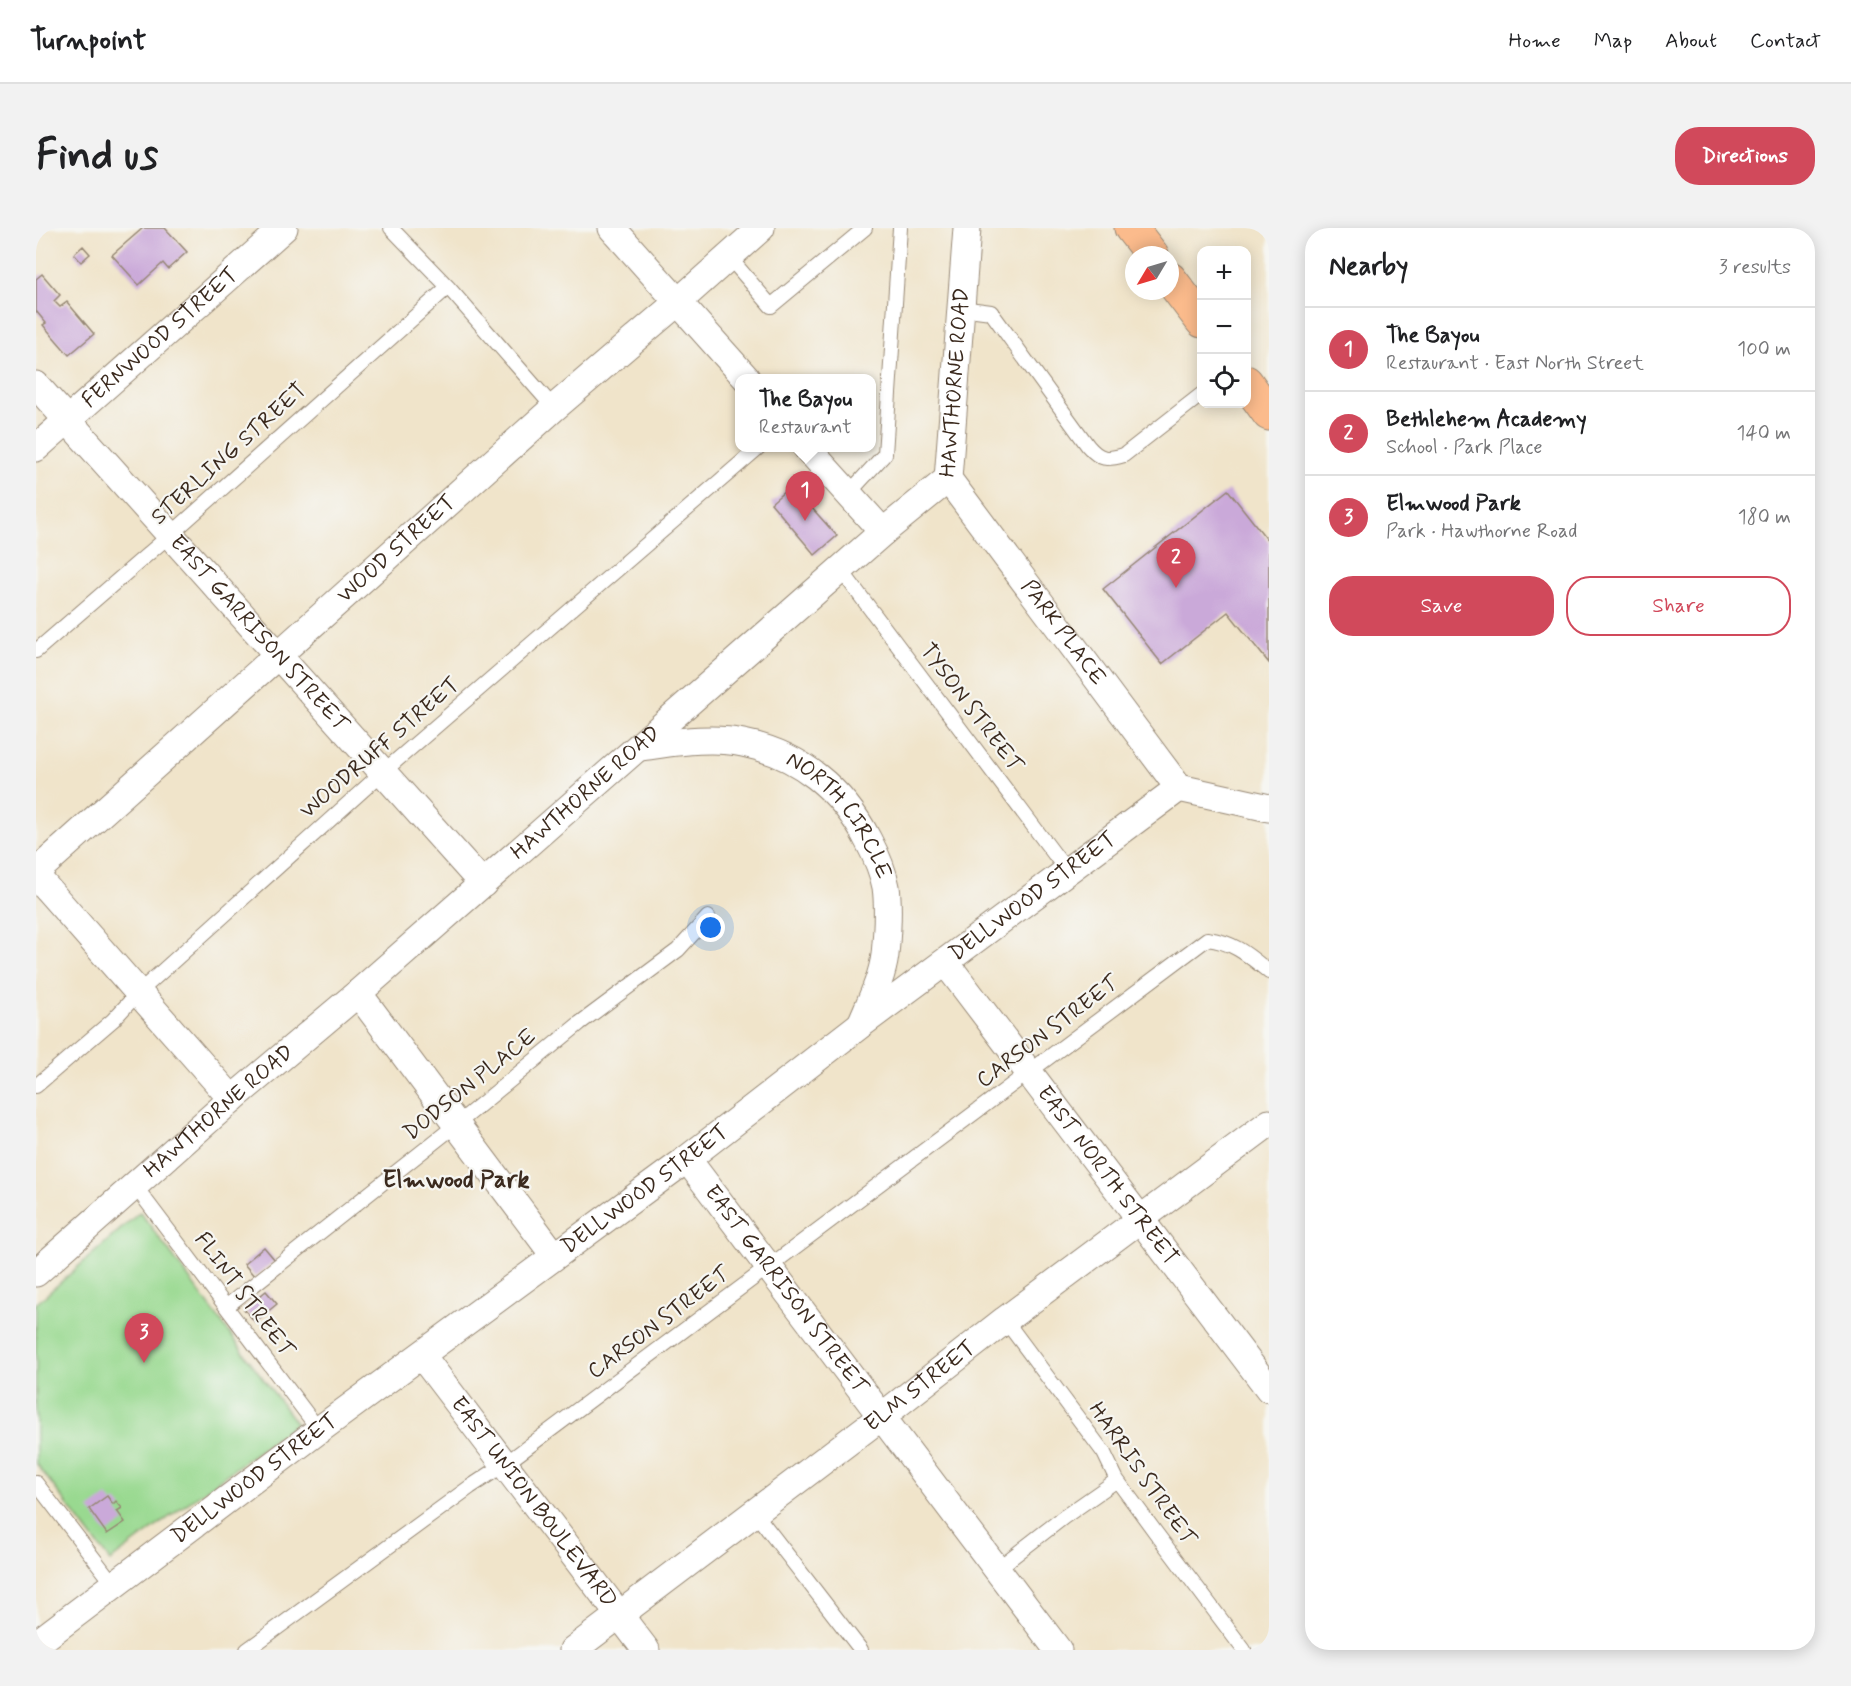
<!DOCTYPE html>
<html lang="en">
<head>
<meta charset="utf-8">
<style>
	body { margin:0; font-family:Mynerve,sans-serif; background:#f2f2f2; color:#202124 }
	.controls { position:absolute; right:18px; top:18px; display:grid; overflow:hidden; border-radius:12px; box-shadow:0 3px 15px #0003 }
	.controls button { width:54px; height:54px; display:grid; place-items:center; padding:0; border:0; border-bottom:2px solid #e0e0e0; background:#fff; color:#202124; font:30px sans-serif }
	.compass { position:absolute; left:1089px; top:18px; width:54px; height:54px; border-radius:50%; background:#fff; box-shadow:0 3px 15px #0003; rotate:232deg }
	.you { position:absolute; left:675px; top:700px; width:21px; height:21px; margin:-15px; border:4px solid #fff; border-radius:50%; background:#1a73e8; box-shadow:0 0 0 9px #1a73e833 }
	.badge { display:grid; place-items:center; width:39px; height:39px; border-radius:50%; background:#d1495b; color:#fff; font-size:20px; font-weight:700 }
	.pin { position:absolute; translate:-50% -50px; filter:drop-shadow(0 2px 3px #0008) }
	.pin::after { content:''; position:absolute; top:32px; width:21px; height:18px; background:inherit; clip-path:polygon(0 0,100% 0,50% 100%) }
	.popup { position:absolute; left:699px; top:146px; width:141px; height:78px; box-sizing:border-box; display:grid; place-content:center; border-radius:12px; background:#fff; filter:drop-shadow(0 2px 4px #0005); font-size:20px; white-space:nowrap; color:#757577 }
	.popup b { font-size:22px; color:#202124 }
	.popup::after { content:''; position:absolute; left:50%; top:100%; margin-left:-12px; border:12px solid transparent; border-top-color:#fff }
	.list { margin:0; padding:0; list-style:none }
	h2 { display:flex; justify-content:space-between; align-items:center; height:78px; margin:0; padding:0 24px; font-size:26px }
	h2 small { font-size:20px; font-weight:400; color:#757577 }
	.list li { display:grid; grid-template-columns:39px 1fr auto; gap:18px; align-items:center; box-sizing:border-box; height:84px; padding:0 24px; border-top:2px solid #e0e0e0 }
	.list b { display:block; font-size:22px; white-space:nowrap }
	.list p { margin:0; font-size:20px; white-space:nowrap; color:#757577 }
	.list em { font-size:20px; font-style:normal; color:#757577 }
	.actions { display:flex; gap:12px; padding:18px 24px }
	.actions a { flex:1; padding:14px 0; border:2px solid #d1495b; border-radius:24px; text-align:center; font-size:21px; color:#d1495b }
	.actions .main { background:#d1495b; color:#fff }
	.icon { flex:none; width:33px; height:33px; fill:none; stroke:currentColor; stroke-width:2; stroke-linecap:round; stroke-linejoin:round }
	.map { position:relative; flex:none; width:1233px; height:1422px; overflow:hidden; border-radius:24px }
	header { display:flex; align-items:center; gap:36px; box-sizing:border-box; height:84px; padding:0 30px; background:#fff; border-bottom:2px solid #e0e0e0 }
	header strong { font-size:28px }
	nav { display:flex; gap:33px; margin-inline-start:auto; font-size:21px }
	.intro { display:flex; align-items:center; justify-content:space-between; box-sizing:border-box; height:144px; padding:0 36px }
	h1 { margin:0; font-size:42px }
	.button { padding:15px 27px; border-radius:24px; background:#d1495b; color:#fff; font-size:21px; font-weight:700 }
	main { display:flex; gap:36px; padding:0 36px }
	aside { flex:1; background:#fff; border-radius:24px; box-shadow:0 3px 15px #0003 }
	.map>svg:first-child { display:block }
</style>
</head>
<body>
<header>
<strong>Turnpoint</strong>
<nav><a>Home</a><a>Map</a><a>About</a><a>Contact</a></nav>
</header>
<div class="intro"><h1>Find us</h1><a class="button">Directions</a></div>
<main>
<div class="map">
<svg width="1233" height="1422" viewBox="0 0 1233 1422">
	<rect width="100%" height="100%" fill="#f6f6f2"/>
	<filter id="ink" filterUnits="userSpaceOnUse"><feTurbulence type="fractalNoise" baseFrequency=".0167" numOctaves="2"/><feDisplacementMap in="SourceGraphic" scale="12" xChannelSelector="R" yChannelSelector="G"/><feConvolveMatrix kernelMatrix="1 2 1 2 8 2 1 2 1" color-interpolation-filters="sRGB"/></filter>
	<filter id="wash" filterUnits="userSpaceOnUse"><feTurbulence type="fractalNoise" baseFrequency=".008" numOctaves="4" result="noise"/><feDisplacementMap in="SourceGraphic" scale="24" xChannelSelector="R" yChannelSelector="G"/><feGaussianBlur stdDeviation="1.35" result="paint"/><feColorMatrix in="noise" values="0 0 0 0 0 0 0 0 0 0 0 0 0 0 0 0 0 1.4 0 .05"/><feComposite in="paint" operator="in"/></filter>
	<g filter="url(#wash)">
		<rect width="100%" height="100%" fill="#f0e4ca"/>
		<path fill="#99d990" stroke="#6a8257" stroke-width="1.5" d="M104,984L260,1195L74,1333L0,1235V1076Z"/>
		<g id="blocks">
			<path fill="#caa9d9" d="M107,0H129L151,24L132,41L127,35L103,57L76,27Z
				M47,18L54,26L45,34L38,26Z
				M6,46L24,67L18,73L24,79L31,74L58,106L33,127L7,97L10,95L0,83V51Z
				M756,257L768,270L774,264L781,273L775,279L801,308L779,327L735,275Z
				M1192,262L1233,314V435L1192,384L1126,436L1067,361Z
				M228,1019L239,1032L219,1049L208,1036Z
				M230,1063L241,1076L219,1094L208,1081Z
				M71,1268L77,1276L80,1273L86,1280L81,1283L89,1294L71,1306L53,1281Z"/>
		</g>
	</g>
	<g filter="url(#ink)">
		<use href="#blocks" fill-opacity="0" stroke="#968774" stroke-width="1.5"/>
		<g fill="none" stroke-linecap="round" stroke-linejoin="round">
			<defs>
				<path id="service" d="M355,0L412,59L518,180
					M693,29L735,78L829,0
					M925,80L955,84L1052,218C1064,232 1071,232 1088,227L1166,166
					M813,265L849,226L864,0
					M805,342L1031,643
					M0,423L134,307L412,59
					M0,858L77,792L102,765L347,544L722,220
					M99,958L283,1202
					M191,1078L421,896L544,795L642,722L672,689
					M969,1092L1068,1225L1081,1252L1120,1305L1208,1422
					M0,1255L79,1358
					M719,1285L825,1422
					M961,1341L1028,1289L1081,1252
					M211,1422L434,1259L469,1236L1171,711C1198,714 1212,727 1233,744"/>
				<g id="minor">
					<path d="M576,0L710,150"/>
					<path id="s1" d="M0,157L447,656"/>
					<path id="s2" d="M0,220L248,0"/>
					<path d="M771,220L847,304"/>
					<path id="s3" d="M912,251L1143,560"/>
					<path id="s4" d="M603,519C636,515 673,508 707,515C763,526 806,561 832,612C840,627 847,643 850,659C853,681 851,706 849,727C846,751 834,774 825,796"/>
					<path id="s5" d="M0,644L518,180L642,74L725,0"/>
					<path d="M0,648L196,871"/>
					<path id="s6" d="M910,735L1233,1161"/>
					<path d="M322,765L518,1027"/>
					<path id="s7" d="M651,931L1022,1422"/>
					<path id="s8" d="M0,1045L196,871L322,765L847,304L912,251L931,0"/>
					<path id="s9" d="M386,1128L610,1422"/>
					<path id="s10" d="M0,1416L283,1202L651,931L824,797L1143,560L1233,580"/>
					<path id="s11" d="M537,1422L845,1189L969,1092L1233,895"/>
				</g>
				<path id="primary" d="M1095,0L1116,27
					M1134,51L1166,93
					M1210,154L1233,186"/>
			</defs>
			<use href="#service" stroke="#968774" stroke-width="16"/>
			<use href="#minor" stroke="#968774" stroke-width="29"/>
			<use href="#primary" stroke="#968774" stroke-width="35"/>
			<use href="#service" stroke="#fff" stroke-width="14"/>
			<use href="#minor" stroke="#fff" stroke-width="27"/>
			<use href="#primary" stroke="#fbbb8c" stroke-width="33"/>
		</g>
	</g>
	<g text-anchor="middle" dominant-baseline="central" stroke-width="4.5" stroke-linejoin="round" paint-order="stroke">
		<g font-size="22" fill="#3b2a1e" stroke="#f6f6f2">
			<text stroke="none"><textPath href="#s2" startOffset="166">FERNWOOD STREET</textPath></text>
			<text stroke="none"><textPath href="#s8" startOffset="1306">HAWTHORNE ROAD</textPath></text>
			<text transform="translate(193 226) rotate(-42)">STERLING STREET</text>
			<text stroke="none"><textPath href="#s5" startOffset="484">WOOD STREET</textPath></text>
			<text stroke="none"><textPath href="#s3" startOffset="192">PARK PLACE</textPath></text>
			<text stroke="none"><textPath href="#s1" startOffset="334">EAST GARRISON STREET</textPath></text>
			<text transform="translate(935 480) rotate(53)">TYSON STREET</text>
			<text transform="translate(344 520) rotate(-41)">WOODRUFF STREET</text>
			<text stroke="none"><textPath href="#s8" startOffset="730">HAWTHORNE ROAD</textPath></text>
			<text stroke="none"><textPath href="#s4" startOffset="231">NORTH CIRCLE</textPath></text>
			<text stroke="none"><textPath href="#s10" startOffset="1246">DELLWOOD STREET</textPath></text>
			<text transform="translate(1012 804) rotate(-37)">CARSON STREET</text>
			<text transform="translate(434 857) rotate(-39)">DODSON PLACE</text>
			<text stroke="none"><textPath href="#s8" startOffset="244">HAWTHORNE ROAD</textPath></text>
			<text stroke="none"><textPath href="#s6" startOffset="267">EAST NORTH STREET</textPath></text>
			<text stroke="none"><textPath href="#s10" startOffset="760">DELLWOOD STREET</textPath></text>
			<text stroke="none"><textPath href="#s7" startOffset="164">EAST GARRISON STREET</textPath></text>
			<text transform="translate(208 1067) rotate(53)">FLINT STREET</text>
			<text transform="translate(623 1095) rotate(-37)">CARSON STREET</text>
			<text stroke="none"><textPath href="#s11" startOffset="436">ELM STREET</textPath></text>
			<text transform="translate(1106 1246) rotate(55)">HARRIS STREET</text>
			<text stroke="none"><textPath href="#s10" startOffset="274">DELLWOOD STREET</textPath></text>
			<text stroke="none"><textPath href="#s9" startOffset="184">EAST UNION BOULEVARD</textPath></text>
		</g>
		<g font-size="24" font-weight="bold" fill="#3b2a1e" stroke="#f6f6f2">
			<text x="420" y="952">Elmwood Park</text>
		</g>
	</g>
</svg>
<div class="controls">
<button>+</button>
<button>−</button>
<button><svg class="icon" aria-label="locate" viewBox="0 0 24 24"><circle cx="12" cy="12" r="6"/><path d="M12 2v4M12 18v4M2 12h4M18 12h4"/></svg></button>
</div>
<svg class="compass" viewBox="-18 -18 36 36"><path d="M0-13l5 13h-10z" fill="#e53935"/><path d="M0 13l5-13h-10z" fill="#757577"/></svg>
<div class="you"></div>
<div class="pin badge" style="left:769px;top:293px">1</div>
<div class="popup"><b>The Bayou</b>Restaurant</div>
<div class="pin badge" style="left:1140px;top:360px">2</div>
<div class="pin badge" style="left:108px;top:1135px">3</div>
</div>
<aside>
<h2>Nearby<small>3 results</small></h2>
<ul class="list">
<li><span class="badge">1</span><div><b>The Bayou</b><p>Restaurant · East North Street</p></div><em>100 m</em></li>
<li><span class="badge">2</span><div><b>Bethlehem Academy</b><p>School · Park Place</p></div><em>140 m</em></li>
<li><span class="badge">3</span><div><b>Elmwood Park</b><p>Park · Hawthorne Road</p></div><em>180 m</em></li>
</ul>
<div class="actions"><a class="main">Save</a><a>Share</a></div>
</aside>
</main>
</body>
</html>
